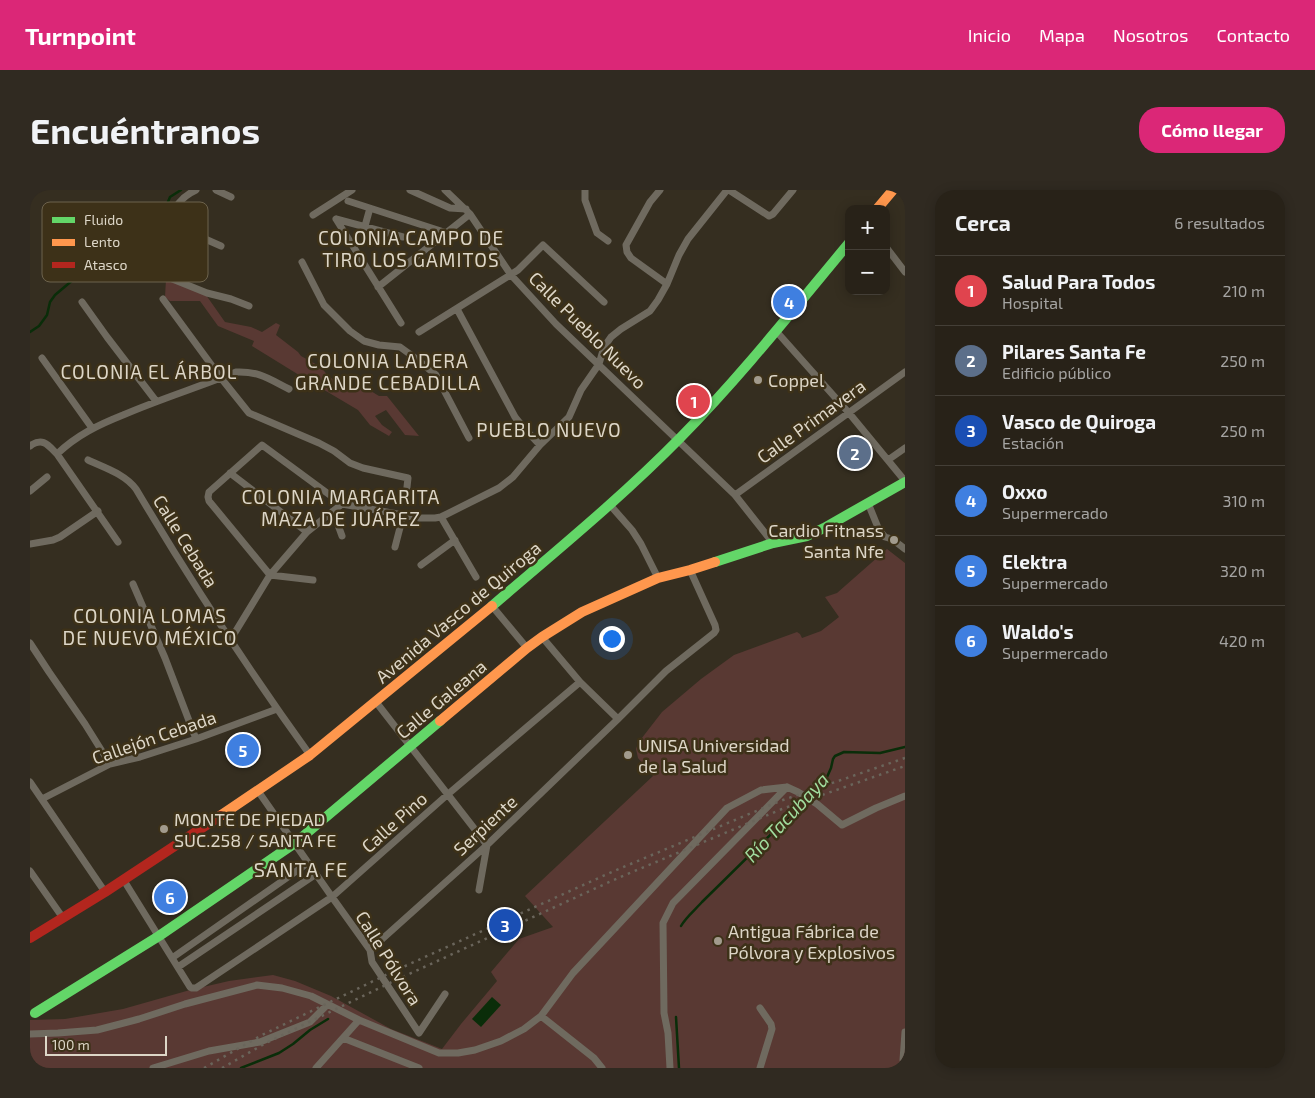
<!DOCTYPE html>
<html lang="es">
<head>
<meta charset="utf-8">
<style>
	body { margin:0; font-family:"Exo 2",sans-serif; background:#302a21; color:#f1f3f6 }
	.controls { position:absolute; right:15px; top:15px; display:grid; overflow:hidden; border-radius:10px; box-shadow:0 2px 12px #0003 }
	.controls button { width:45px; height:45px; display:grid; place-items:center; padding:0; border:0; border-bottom:1px solid #443f37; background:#282218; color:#f1f3f6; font:25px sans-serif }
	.scale { position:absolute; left:15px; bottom:12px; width:122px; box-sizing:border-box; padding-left:5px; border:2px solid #ddd6c7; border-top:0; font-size:14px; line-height:18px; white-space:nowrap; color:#ddd6c7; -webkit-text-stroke:4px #3d3118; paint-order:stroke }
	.you { position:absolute; left:581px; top:448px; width:18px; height:18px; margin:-12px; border:4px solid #fff; border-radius:50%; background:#1a73e8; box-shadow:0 0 0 8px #1a73e833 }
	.badge { display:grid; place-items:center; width:32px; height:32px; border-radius:50%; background:#db2777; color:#fff; font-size:16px; font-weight:700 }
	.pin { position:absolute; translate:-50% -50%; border:2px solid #fff; box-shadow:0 1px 5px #0006 }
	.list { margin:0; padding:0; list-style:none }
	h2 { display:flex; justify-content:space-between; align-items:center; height:65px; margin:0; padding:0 20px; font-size:21px }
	h2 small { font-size:16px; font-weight:400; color:#a5a4a2 }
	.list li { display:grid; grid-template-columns:32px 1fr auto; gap:15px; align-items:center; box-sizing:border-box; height:70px; padding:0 20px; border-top:1px solid #443f37 }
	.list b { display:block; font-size:19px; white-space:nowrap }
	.list p { margin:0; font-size:16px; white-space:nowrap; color:#a5a4a2 }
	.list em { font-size:16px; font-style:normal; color:#a5a4a2 }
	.map { position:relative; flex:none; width:875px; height:878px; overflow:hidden; border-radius:20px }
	header { display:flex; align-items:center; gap:30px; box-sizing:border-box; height:70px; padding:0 25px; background:#db2777; color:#fff }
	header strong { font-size:24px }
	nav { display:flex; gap:28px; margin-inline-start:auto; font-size:18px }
	.intro { display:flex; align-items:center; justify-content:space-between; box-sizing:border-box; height:120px; padding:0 30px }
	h1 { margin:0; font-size:35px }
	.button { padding:12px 22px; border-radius:20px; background:#db2777; color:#fff; font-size:18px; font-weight:700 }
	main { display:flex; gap:30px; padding:0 30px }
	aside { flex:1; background:#282218; border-radius:20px; box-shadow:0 2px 12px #0003 }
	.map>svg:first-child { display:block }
</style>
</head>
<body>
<header>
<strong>Turnpoint</strong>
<nav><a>Inicio</a><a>Mapa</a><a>Nosotros</a><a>Contacto</a></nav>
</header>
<div class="intro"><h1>Encuéntranos</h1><a class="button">Cómo llegar</a></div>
<main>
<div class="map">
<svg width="875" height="878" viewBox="0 0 875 878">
	<rect width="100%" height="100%" fill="#352e20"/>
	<path fill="#593933" d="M136,89L176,105L195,132L221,137L232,142L246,133L250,135L246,145L268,162L271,166L291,177L298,186L322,202L331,195L349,206H357L389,246L375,245L356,220L345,226L352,235L362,242L359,246L340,235L328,220L269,185L222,156L224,151L188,136L170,111H140L135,107Z
		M857,359L875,373V878H0V830L35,829L93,819L160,800L199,791L243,785L265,791L301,806L361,839L412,859L431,834L467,791L461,782L489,749L523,737L495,706L623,586L608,568L606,559L608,553L632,522L671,489L704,465L767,442L770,444L772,448L791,441L809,427L795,407L807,403Z"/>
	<path fill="#0a2d09" d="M462,807L471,815L451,837L442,829Z"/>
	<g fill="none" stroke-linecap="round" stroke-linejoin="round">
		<path stroke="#0a2d09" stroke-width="2.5" d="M0,142L9,136L17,125L20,112L25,105L57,78L69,73L84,77L103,73L116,67L121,58L124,46L140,7L151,0
			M651,736C656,727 665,720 672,712L785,601L797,587L801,578L803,569L805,566L814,562L850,563L875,557
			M646,827L649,878
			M211,878L249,863L263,854L280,840L298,829"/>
		<path stroke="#6f6a5f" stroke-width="7" d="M166,0C151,7 144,17 139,33L135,86L177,103L201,109L219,116
			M186,0L201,7
			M380,0L420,18L436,19
			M415,0L440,24L481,85L526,134L705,305L743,353
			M555,0V10L567,43L578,51
			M630,0L620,12L596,55L597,62L601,68L637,94
			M699,0L739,26L743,24L763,0
			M318,11L417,43
			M283,25L322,0
			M306,29L371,133
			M306,29L373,47
			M139,33L191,56
			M335,36L340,18
			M856,57L875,82
			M272,72L294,115L320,141L334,151L349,155L370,157L388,170L406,185L439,248
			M348,97L440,24
			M133,109L191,188L219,223L289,253L304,261L320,273L333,278L378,288L377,297
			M52,112L77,147L126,211
			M427,119L485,227L493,237L510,255
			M746,141L819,223L875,291
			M389,142L488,80L513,55L574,112
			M12,168L62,238
			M0,256C13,247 18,255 27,264L88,352
			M27,264C47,245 68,235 93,225C130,209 169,197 206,182C229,181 239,189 259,199
			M58,270C75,278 95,284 106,299C160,390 218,479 280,565
			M858,270L875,258
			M200,283L277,342
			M0,301L17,287
			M705,305L875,182
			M838,313L849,340L855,347L862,349L875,359
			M580,315L602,340L611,354L628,388
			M303,321L312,346
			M411,327L446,387
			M0,354L23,350L30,347L68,321
			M365,357L373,326
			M391,375L425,350
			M283,390L240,385L179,311L178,307L179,302L232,255L312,314L390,328H405L411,327L469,298L483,287L510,255L539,227L551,200L569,174L574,157L581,147L591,139L620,121L628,110L637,94L649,65L658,49L697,0
			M103,394L135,468L166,549
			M462,416L497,458
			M512,447L550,492L588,529
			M201,449L240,385L277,342L312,314
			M0,453L19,482L55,534L80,574
			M346,512L457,655L449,700
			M0,592L75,702
			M228,601L302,707L340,760L342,772L389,843L415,804
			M12,609L80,574L110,567L166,549L247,519
			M0,681L33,728
			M93,689L160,797L162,798H166L302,707L417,605L550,492
			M340,760L457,655L588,529L636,481L684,443L686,440L685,435L660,380
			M142,768L278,673
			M148,777L286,684
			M730,818L741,834L742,839L730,878
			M511,826L564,868L572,878
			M0,844L28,843L67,840L109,829L155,814L227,795L252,798L281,806L329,830L409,863H428L445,860L471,851L494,839L511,826L543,783L697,618L731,600L757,597L768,602L787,614L812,635L846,618L875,606
			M313,848L389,878
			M123,878L179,861L230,852L280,832L297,815
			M286,878L329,830
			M640,878L638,843L634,823L633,733L643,713L757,597
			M875,878L873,870L875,842"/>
		<path stroke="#63d668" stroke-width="10" d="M685,372L743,353L777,346L794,338L875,292
			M462,416C526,361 591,308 650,248C710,187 764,119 819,53
			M5,823L129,746L265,653L410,531"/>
		<path stroke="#ff974d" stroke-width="10" d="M847,19L863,0
			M410,531L497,458L512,447L552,422L628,388L660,380L685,372
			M190,626L280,565L462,416"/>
		<path stroke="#b3261e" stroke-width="10" d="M0,748L75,702L190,626"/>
		<path stroke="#6a655b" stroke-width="2.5" stroke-dasharray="2.5 5" stroke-linecap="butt" d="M174,878L232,845L362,782L584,681L750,611L875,568
			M192,878L236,853L366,790L588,688L752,619L875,576"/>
	</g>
	<g fill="#a29b8d" stroke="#3d3118" stroke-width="2">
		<circle cx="728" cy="190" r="5"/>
		<circle cx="864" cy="350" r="5"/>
		<circle cx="598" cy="565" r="5"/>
		<circle cx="134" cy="639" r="5"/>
		<circle cx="688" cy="751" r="5"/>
	</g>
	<g text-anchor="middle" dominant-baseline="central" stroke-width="5" stroke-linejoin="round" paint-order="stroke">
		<g font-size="18" fill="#ddd6c7" stroke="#3d3118">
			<text transform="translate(558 140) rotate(45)">Calle Pueblo Nuevo</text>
			<text transform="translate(781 231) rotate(-36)">Calle Primavera</text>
			<text transform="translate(156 351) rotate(58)">Calle Cebada</text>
			<text transform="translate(428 422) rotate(-40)">Avenida Vasco de Quiroga</text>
			<text transform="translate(411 509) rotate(-40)">Calle Galeana</text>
			<text transform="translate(124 547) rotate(-19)">Callejón Cebada</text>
			<text transform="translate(364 632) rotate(-42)">Calle Pino</text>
			<text transform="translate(455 635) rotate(-43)">Serpiente</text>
			<text transform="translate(359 768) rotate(58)">Calle Pólvora</text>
		</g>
		<g font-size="18" fill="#ddd6c7" stroke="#3d3118" text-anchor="start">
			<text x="738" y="190">Coppel</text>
			<text x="854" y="340" text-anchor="end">Cardio Fitnass<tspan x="854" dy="21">Santa Nfe</tspan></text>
			<text x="608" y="555">UNISA Universidad<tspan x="608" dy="21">de la Salud</tspan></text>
			<text x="144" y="629">MONTE DE PIEDAD<tspan x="144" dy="21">SUC.258 / SANTA FE</tspan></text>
			<text x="698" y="741">Antigua Fábrica de<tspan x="698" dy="21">Pólvora y Explosivos</tspan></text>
		</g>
		<g font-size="19" letter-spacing="1" fill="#ddd6c7" stroke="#3d3118">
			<text x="381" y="47">COLONIA CAMPO DE<tspan x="381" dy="22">TIRO LOS GAMITOS</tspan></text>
			<text x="358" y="170">COLONIA LADERA<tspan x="358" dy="22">GRANDE CEBADILLA</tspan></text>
			<text x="119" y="181">COLONIA EL ÁRBOL</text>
			<text x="519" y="239">PUEBLO NUEVO</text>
			<text x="311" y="306">COLONIA MARGARITA<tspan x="311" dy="22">MAZA DE JUÁREZ</tspan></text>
			<text x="120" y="425">COLONIA LOMAS<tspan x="120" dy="22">DE NUEVO MÉXICO</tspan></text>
		</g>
		<g font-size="19" font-style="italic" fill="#a0dc9d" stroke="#3d3118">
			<text transform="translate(756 627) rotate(-47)">Río Tacubaya</text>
		</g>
		<g font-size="20" letter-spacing="1" fill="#ddd6c7" stroke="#3d3118">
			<text x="271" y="679">SANTA FE</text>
		</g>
	</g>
	<rect x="12" y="12" width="166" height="80" rx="8" fill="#3d3118" stroke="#6d634d" stroke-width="1"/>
	<rect x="22" y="27" width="23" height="6" fill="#63d668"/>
	<rect x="22" y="49" width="23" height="7" fill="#ff974d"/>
	<rect x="22" y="72" width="23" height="6" fill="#b3261e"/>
	<g font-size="14" fill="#ddd6c7">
		<text x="54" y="35">Fluido</text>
		<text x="54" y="57">Lento</text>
		<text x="54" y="80">Atasco</text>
	</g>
</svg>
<div class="controls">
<button>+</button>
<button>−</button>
</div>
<div class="scale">100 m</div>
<div class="you"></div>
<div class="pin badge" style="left:664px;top:211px;background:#e0444e">1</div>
<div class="pin badge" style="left:825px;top:263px;background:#5c6f8a">2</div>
<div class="pin badge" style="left:475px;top:735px;background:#1a4fb4">3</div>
<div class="pin badge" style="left:759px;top:112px;background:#3f7fe0">4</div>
<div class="pin badge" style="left:213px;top:560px;background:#3f7fe0">5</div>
<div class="pin badge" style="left:140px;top:707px;background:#3f7fe0">6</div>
</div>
<aside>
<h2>Cerca<small>6 resultados</small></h2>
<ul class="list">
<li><span class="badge" style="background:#e0444e">1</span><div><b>Salud Para Todos</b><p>Hospital</p></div><em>210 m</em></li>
<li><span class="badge" style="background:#5c6f8a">2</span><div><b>Pilares Santa Fe</b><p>Edificio público</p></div><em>250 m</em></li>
<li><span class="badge" style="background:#1a4fb4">3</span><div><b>Vasco de Quiroga</b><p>Estación</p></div><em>250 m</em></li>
<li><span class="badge" style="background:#3f7fe0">4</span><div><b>Oxxo</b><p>Supermercado</p></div><em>310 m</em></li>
<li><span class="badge" style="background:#3f7fe0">5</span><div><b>Elektra</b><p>Supermercado</p></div><em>320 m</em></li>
<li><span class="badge" style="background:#3f7fe0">6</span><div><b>Waldo's</b><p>Supermercado</p></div><em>420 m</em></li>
</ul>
</aside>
</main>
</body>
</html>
